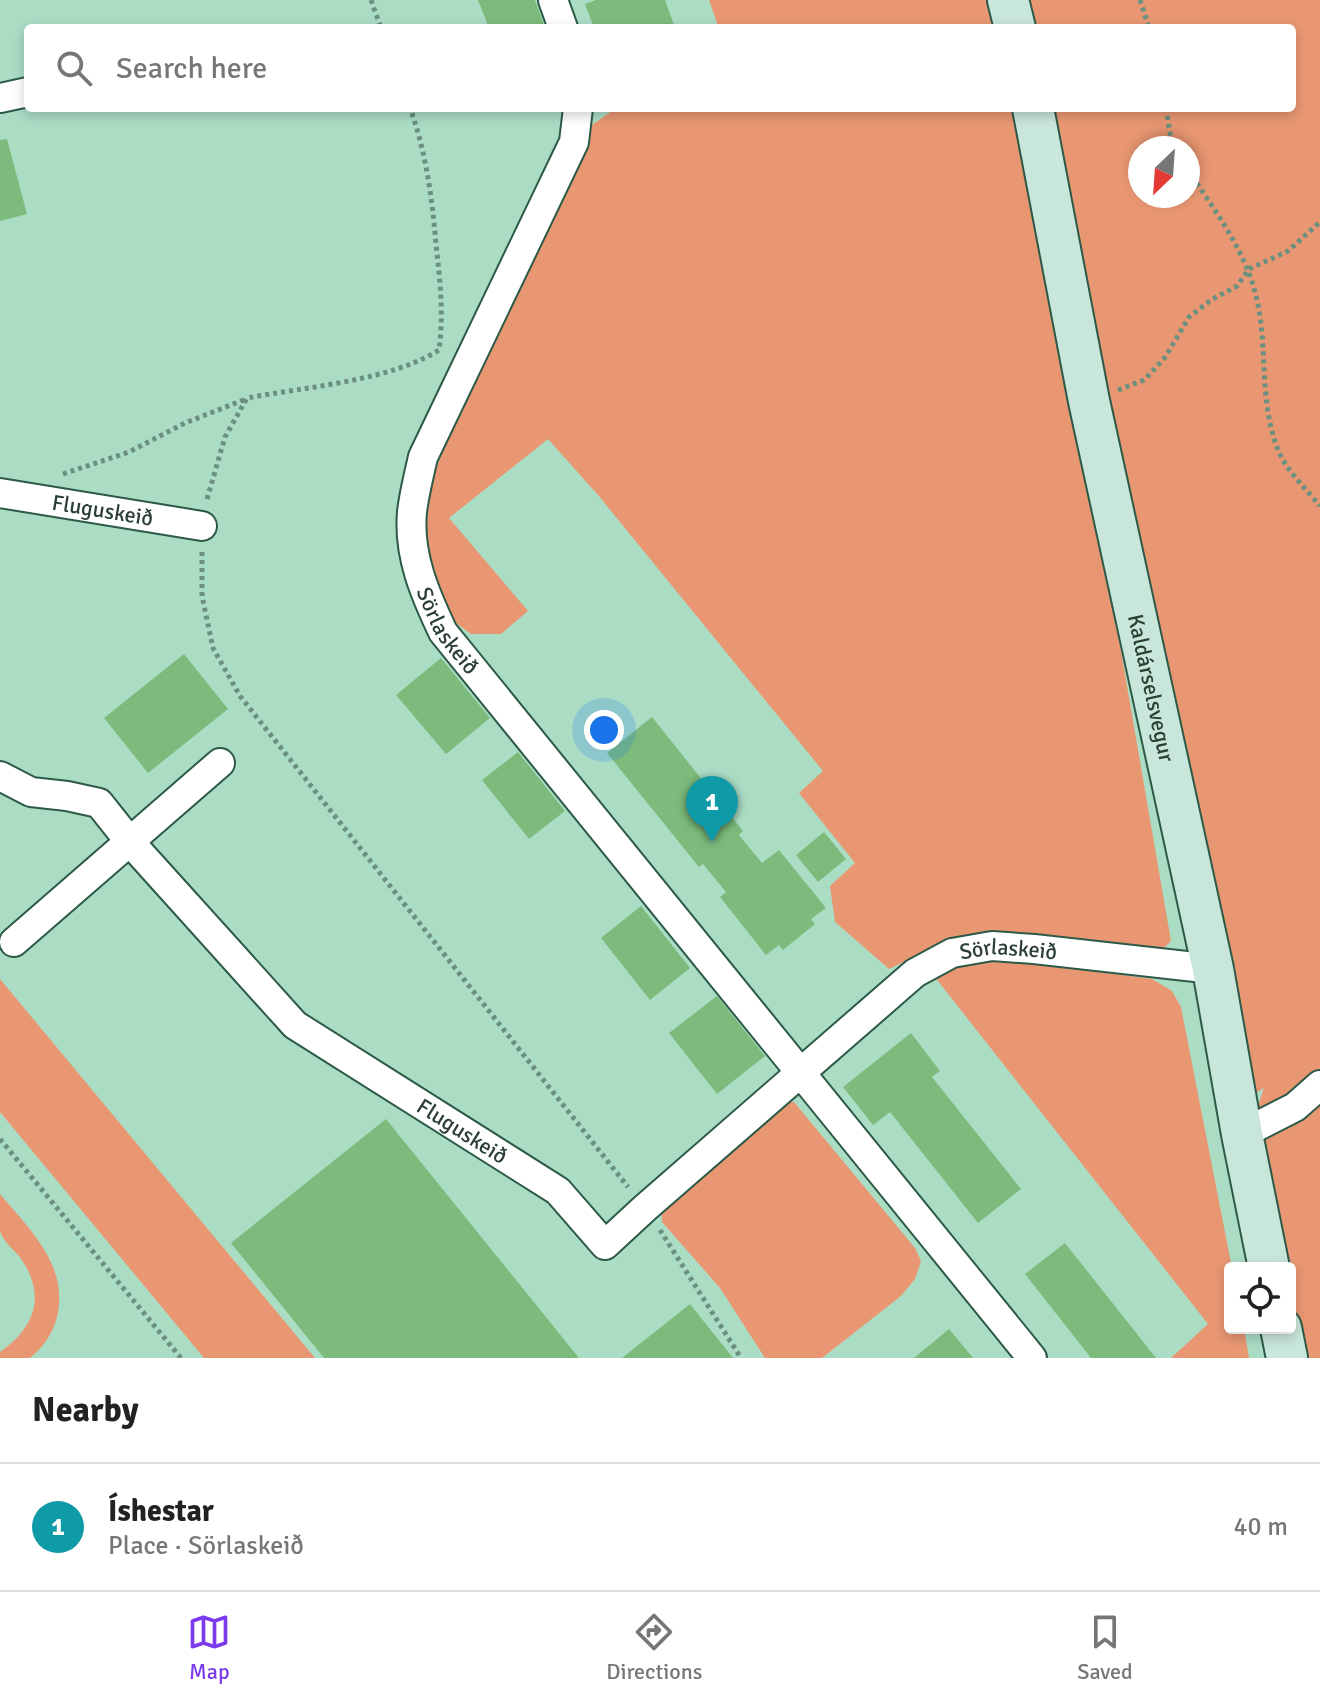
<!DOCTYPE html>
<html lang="en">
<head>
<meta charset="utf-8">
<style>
	body { margin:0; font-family:Signika,sans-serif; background:#f2f2f2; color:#222 }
	.controls { position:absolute; right:24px; bottom:24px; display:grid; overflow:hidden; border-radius:8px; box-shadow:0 4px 12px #0003 }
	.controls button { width:72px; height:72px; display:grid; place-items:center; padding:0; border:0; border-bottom:2px solid #e0e0e0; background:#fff; color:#222; font:40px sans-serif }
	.compass { position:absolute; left:1128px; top:136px; width:72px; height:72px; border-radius:50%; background:#fff; box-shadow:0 4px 12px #0003; rotate:205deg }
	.you { position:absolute; left:604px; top:730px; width:28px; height:28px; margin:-20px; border:6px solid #fff; border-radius:50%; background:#1a73e8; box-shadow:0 0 0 12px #1a73e833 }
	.badge { display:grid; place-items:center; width:52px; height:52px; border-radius:50%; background:#7c3aed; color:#fff; font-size:26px; font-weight:700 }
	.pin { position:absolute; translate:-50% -66px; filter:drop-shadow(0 2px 4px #0008) }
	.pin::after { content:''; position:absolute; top:42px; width:28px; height:24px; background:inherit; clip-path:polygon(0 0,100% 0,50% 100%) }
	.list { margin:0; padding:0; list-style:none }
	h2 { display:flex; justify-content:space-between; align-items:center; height:104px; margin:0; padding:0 32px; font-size:34px }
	h2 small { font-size:26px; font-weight:400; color:#767676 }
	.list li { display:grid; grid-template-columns:52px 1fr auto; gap:24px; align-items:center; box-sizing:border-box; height:128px; padding:0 32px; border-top:2px solid #e0e0e0 }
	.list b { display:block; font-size:30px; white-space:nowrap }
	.list p { margin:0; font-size:26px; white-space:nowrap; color:#767676 }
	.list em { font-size:26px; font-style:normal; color:#767676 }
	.icon { flex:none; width:44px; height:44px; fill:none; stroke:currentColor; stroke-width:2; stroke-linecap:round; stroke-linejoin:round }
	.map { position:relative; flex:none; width:1320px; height:1358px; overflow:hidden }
	.search { position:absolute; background:#fff; box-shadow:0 4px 12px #0003; left:24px; right:24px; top:24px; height:88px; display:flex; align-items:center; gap:20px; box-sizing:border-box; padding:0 28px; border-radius:8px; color:#767676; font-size:30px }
	.sheet { height:232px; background:#fff }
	nav { display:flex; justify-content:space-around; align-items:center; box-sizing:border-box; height:112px; border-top:2px solid #e0e0e0; background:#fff; font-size:22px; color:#767676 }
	nav a { display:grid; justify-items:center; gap:4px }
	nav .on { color:#7c3aed }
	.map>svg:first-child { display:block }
</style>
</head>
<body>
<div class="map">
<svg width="1320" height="1358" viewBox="0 0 1320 1358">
	<rect width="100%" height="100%" fill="#abddc5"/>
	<path fill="#e99772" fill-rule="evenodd" d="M709,0H989L996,28H712L717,23Z
		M1023,0H1320V1358H1277L1290,1328V1268H1261L1241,1153L1264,1088L1251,1096L1046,108H1292V28H1030ZM1140,148H1188V196H1140Z
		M616,108H1015L1107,570L1171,941L1156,956L940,945L889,969L835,922L830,886L855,863L799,793L823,771L598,495L548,439L449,518L528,611L501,634H471L448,617L427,550L426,493L568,142Z
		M990,958L1152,979L1172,991L1181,1007L1232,1268H1230V1328H1244L1249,1358H1171L1208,1324L934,976L960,962Z
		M0,979L315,1358H204L0,1112Z
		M794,1102L915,1248L921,1261L915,1279L901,1296L822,1358H765L720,1288L662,1222L661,1197L776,1103Z
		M0,1194C30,1230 69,1265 57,1317C53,1333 43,1348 30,1358H0V1352C36,1327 47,1294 19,1256C13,1249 2,1240 0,1231C0,1221 0,1205 0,1194Z"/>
	<path fill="#7cbb7c" d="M478,0H535L545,28H489Z
		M596,0H665L675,28H594L585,4Z
		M7,139L27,214L0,221V140Z
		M184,654L228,709L148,773L104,718Z
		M441,658L490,718L446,754L396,695Z
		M652,717L743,831L739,835L762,863L779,850L826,908L811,919L815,924L783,950L779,945L766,955L720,897L726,892L703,864L699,867L607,753Z
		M518,752L565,811L529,839L482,780Z
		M824,832L846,859L818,882L796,855Z
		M641,906L690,968L650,1000L601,938Z
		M717,996L765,1056L717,1094L669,1033Z
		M911,1033L940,1071L932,1077L1021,1189L978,1223L890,1112L873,1125L843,1087Z
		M386,1119L579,1358H324L231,1243Z
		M1065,1243L1156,1358H1091L1025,1274Z
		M690,1304L733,1358H622Z
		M949,1329L973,1358H914Z"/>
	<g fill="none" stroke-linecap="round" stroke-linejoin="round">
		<defs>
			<g id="street">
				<path d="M553,0L563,28"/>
				<path d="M0,98L28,92"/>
				<path id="s1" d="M578,108L574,142L423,457C419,475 414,494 412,512C408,555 425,594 443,632L1032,1358"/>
				<path id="s2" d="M0,493L202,526"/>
				<path id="s3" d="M0,776L31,792L67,796L99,803L130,842L295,1025L558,1191L605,1245L645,1208L915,973L952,953L992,946L1034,949L1213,969"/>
				<path d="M14,942L220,763"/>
				<path d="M1242,1134L1295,1107L1320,1085"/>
			</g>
			<g id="secondary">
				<path d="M1008,0L1015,28"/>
				<path id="s4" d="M1033,108L1089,401L1213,969L1242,1134L1269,1268"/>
				<path d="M1281,1328L1287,1358"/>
			</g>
		</defs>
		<use href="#street" stroke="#2c5a47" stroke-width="32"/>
		<use href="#secondary" stroke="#2c5a47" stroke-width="44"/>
		<path stroke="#6c907f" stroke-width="5" stroke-dasharray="4 4" stroke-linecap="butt" d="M371,0L381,28
			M1140,0L1149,28
			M1166,108L1171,139L1176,148
			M1188,170C1211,205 1239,242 1252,282C1271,337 1256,398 1279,452C1287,471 1307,490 1320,506
			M1118,390L1144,380L1151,373L1166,356L1189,317L1211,300L1237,286L1249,269L1288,251L1320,222
			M63,474L129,452L185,423L246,399
			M207,499L225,437L247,398C305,387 390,381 439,350C444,313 440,281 436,244C432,197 426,152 410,108
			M202,552V596L213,648L240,696L628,1187
			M0,1139L181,1358
			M660,1230L741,1358"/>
		<use href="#street" stroke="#fff" stroke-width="28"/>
		<use href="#secondary" stroke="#c9e6da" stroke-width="40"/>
	</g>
	<g text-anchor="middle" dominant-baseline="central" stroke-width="6" stroke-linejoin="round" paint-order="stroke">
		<g font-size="22" fill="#2b3f35" stroke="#b8ead2">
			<text stroke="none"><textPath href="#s2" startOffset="104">Fluguskeið</textPath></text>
			<text stroke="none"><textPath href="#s1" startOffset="566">Sörlaskeið</textPath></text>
			<text stroke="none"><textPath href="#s4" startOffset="592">Kaldárselsvegur</textPath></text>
			<text stroke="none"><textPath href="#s3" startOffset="1294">Sörlaskeið</textPath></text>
			<text stroke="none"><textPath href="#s3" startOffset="598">Fluguskeið</textPath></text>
		</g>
	</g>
</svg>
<div class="controls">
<button><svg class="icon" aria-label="locate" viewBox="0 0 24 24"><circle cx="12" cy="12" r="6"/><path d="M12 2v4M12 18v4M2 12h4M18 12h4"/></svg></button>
</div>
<svg class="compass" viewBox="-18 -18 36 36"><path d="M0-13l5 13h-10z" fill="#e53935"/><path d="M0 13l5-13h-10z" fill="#767676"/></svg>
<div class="you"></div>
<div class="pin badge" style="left:712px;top:842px;background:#0f9aa8">1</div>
<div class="search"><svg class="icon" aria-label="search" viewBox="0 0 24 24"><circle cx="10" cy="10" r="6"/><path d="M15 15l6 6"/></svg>Search here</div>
</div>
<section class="sheet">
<h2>Nearby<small></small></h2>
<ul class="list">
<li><span class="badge" style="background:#0f9aa8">1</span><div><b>Íshestar</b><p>Place · Sörlaskeið</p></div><em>40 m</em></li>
</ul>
</section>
<nav>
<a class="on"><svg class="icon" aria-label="map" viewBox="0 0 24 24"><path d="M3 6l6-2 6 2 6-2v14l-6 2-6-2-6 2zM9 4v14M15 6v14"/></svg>Map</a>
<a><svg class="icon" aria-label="directions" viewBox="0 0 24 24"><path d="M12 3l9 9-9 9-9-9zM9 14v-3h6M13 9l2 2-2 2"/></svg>Directions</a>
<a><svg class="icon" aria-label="saved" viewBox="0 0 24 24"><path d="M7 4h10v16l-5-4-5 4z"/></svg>Saved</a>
</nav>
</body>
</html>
